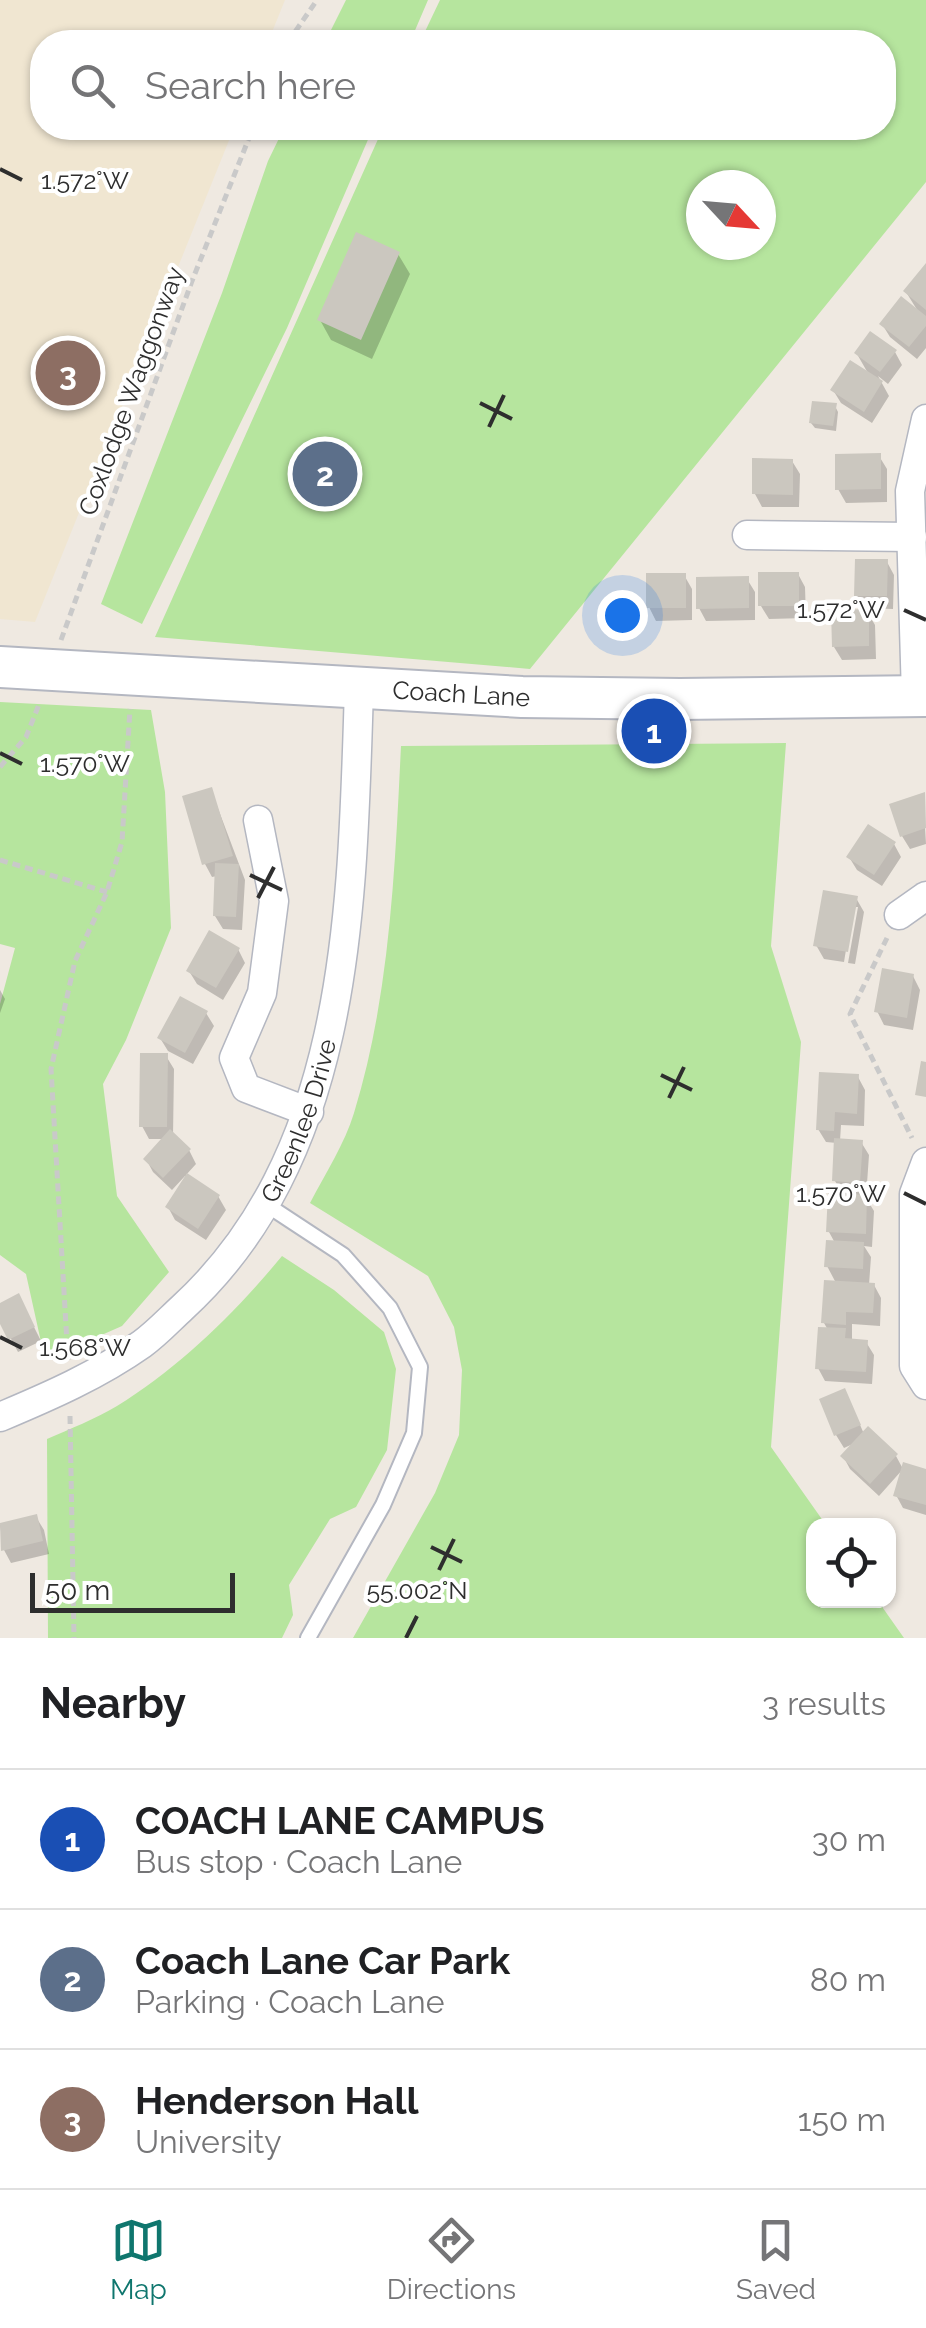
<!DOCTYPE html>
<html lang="en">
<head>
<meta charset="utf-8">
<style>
	body { margin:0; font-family:Raleway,sans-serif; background:#f2f2f2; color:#202124 }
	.controls { position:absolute; right:30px; bottom:30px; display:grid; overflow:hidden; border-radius:20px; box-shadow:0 2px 8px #0004 }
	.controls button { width:90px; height:90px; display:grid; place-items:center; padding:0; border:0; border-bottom:2px solid #e0e0e0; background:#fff; color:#202124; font:50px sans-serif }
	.compass { position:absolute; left:686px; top:170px; width:90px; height:90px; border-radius:50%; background:#fff; box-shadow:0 2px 8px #0004; rotate:116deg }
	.scale { position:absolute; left:30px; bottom:25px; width:205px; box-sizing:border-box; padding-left:10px; border:5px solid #2e2e2e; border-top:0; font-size:28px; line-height:35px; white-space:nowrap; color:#2e2e2e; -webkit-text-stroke:8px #fff; paint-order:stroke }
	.you { position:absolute; left:622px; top:615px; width:35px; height:35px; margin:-25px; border:8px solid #fff; border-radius:50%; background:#1a73e8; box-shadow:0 0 0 15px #1a73e833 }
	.badge { display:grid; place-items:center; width:65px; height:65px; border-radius:50%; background:#0f766e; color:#fff; font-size:32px; font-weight:700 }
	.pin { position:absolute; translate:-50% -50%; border:5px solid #fff; box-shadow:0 2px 10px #0006 }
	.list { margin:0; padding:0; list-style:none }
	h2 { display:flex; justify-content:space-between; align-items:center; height:130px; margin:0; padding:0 40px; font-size:42px }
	h2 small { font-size:32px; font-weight:400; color:#757577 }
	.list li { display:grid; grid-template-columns:65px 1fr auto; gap:30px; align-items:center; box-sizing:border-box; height:140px; padding:0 40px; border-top:2px solid #e0e0e0 }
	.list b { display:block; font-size:38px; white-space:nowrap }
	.list p { margin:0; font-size:32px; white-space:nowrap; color:#757577 }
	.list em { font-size:32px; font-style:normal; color:#757577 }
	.icon { flex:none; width:55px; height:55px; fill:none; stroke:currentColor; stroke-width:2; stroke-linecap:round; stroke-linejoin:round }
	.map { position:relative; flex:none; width:926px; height:1638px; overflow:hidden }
	.search { position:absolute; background:#fff; box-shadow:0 2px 8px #0004; left:30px; right:30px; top:30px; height:110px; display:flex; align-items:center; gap:25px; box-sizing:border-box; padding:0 35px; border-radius:40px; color:#757577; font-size:38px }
	.sheet { height:550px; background:#fff }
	nav { display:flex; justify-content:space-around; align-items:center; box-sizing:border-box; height:140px; border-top:2px solid #e0e0e0; background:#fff; font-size:28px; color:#757577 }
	nav a { display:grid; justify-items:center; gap:5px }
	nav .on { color:#0f766e }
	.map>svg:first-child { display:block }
</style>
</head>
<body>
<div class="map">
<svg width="926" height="1638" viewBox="0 0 926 1638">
	<rect width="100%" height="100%" fill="#efe9e1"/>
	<path fill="#f0e6d1" d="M0,0H285L268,42H42V128H234L35,622L0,619Z"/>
	<path fill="#b6e59e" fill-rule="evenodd" d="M346,0H428L410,42H325Z
		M440,0H926V182L530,669L155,637L383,128H884V42H420ZM701,185H761V245H701Z
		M284,128H373L287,328L142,624L101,604L222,293L268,161Z
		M0,702L151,710L165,792L171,928L126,1040L103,1084L117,1196L169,1272L122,1326L45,1360L26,1274L0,1255V1004L15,948L0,944Z
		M786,743L771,946L801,1042L771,1447L826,1525L814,1526V1600L878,1601L904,1638H353L435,1493L459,1435L462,1370L454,1327L428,1276L310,1203C325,1174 345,1143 354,1113C390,996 395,868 401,746Z
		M282,1256L334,1290L384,1332L396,1369L387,1450L356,1507L330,1519L289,1585L293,1615L282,1638H48L47,1439C70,1429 95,1419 117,1406C180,1367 235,1313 282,1256Z"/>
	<path fill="#0003" d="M398,254L410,274L372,359L331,340L320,320Z
		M926,267V348L917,359L890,337L882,324L919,313L906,292Z
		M895,352L902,365L888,384L878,376L889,396L872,423L841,403L833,390L869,375L857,354Z
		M835,406L838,412L836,431L815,428L811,423Z
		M879,456L887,469V502L846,503L838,489Z
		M792,461L800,474L799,507H762L755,494Z
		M887,562L894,575L893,609L865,608L875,625L876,659L842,660L834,647L866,612L856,595Z
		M798,574L805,587L806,618L769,619L761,606Z
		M684,575L692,589V620L656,621L649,607Z
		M747,579L755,592V620L706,621L699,608Z
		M211,790L245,880L242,930L223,929L215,916L217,876L212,877L205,864L185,798Z
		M923,795L926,844L910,849L902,836Z
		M894,844L901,857L882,886L857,870L849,857Z
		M856,898L864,912L855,964L848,963L858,907H853L844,962L824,959L816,945Z
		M238,949L245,963L223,1000L197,984L189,971Z
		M913,976L920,990L913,1030L884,1025L877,1011Z
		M0,990L5,999L0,1013Z
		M206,1013L214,1026L193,1064L168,1051L160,1038Z
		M166,1056L174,1069L173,1136L189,1150L196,1164L186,1175L218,1196L226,1210L206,1240L175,1220L168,1207L187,1178L185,1176L172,1190L153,1172L146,1159L164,1139H149L142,1126Z
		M858,1077L865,1090L864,1126L841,1125L840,1141L861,1142L869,1155L866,1198L874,1211L872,1247L864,1246L871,1257L869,1285H874L881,1298L880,1326L852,1324V1341L866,1342L874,1355L872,1384L825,1381L818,1368L828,1330L824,1323L836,1283L827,1266L835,1243L829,1232L844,1196L835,1181L837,1143L826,1142L818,1129Z
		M0,1305L25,1309L41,1341L18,1352L0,1318Z
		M851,1404L864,1434L896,1456L903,1469L926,1472V1515L903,1508L896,1495L903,1469L879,1496L850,1469L843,1456L855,1443L844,1448L836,1435Z
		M36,1517L44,1530L49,1554L11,1563L4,1550L0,1525Z"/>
	<path fill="#cbc7bf" d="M356,232L400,252L361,340L317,320Z
		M926,263V310L903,291Z
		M901,296L926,316V326L909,347L879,324Z
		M870,331L897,350L880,372L854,353Z
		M850,360L883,381L864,412L830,390Z
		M812,401L837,403L833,426L809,423Z
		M881,453V489L835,490V454Z
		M752,458L793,459V495L752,494Z
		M855,559H888L887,596H854Z
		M758,572H799V606H758Z
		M646,573H686V608H646Z
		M749,576V608L696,609V577Z
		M869,609V646L832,647L831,610Z
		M212,787L233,856L202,865L182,796Z
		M925,792L926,828L900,837L889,804Z
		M868,824L896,842L874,875L846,857Z
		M215,863L239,864L236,917L213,916Z
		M823,890L858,896L848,952L813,946Z
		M209,930L240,948L216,988L186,971Z
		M882,968L914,974L907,1018L874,1012Z
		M180,996L208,1011L185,1053L157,1038Z
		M140,1053H168L167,1127H139Z
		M921,1061L926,1062V1097L915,1095Z
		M819,1072L859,1074L857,1114L835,1112L834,1131L816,1130Z
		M170,1129L191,1149L163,1178L143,1159Z
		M834,1138L863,1140L860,1183L832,1181Z
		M187,1173L220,1195L198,1229L165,1207Z
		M828,1193L867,1195L866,1234L826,1232Z
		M826,1240L864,1242L863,1269L824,1267Z
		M824,1280L875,1283L873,1313L846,1312V1325L821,1323Z
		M19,1293L35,1327L8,1340L0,1324V1303Z
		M818,1327L846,1328L845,1338L868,1340L866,1372L815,1369Z
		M845,1388L861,1425L834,1436L819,1399Z
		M868,1426L898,1454L870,1484L840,1456Z
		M903,1462L926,1469V1505L893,1496Z
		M37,1514L43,1541L1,1551L0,1523Z"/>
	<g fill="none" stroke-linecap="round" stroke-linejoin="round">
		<defs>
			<path id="lane" d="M267,1205L343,1255L390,1308L420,1367L414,1433L383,1505L308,1638"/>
			<g id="street">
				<path d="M747,535L912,537"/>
				<path d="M916,696L910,491L926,419"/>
				<path d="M258,820L274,901L262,993L234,1058L246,1088L309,1112"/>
				<path d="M899,915L926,896"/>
				<path d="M926,1162L914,1194V1366L926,1385"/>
				<path id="s1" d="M0,1417C50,1396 98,1375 142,1344C156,1334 169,1320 182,1308C352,1152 352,903 359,689"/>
			</g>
			<g id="secondary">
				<path id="s2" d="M0,667L522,697L680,699L926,696"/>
			</g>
		</defs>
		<use href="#lane" stroke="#b4b7c1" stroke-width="18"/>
		<use href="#street" stroke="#b4b7c1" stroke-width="31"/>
		<use href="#secondary" stroke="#b4b7c1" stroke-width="44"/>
		<path stroke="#c9c9c9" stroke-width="5" stroke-dasharray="8 5" stroke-linecap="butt" d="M288,42L317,0
			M61,640L192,281L253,128
			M0,767L26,737L40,702
			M0,860L107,892
			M887,938L850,1014L912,1138
			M68,1360L51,1069L75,961L107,892L122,842L130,709
			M70,1416L74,1638"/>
		<use href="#lane" stroke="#fff" stroke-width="14"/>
		<use href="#street" stroke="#fff" stroke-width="28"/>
		<use href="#secondary" stroke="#fff" stroke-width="40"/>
	</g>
	<path fill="none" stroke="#2e2e2e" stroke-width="4" d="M0,169L22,180M480,403L512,419M489,427L504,395M904,610L926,620M0,753L22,764M250,875L282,890M258,898L274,867M661,1075L692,1090M669,1098L684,1067M904,1193L926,1204M0,1337L22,1348M431,1547L462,1562M439,1570L454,1539M406,1638L417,1616"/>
	<g text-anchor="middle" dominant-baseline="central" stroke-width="8" stroke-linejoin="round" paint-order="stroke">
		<g font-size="25" fill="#2e2e2e" stroke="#fff">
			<text transform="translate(131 391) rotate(-70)">Coxlodge Waggonway</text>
			<text stroke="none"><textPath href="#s2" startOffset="462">Coach Lane</textPath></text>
			<text stroke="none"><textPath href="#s1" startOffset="438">Greenlee Drive</textPath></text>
		</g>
	</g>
	<g font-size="25" text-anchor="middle" fill="#2e2e2e" stroke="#fff" stroke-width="8" stroke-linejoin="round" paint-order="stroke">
		<text x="85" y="189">1.572°W</text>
		<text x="841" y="618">1.572°W</text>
		<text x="85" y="772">1.570°W</text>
		<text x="841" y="1202">1.570°W</text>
		<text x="85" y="1356">1.568°W</text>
		<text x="417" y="1599">55.002°N</text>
	</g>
</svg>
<div class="controls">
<button><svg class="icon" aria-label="locate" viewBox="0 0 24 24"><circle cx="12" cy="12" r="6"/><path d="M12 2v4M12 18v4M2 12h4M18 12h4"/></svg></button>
</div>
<svg class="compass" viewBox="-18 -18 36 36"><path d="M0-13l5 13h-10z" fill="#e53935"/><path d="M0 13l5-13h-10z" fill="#757577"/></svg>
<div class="scale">50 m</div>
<div class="you"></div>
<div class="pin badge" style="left:654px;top:731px;background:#1a4fb4">1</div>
<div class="pin badge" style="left:325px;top:474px;background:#5c6f8a">2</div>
<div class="pin badge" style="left:68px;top:373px;background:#8d6e63">3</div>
<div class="search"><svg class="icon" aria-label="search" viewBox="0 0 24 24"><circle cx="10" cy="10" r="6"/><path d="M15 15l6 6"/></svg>Search here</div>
</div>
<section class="sheet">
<h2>Nearby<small>3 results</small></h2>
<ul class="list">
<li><span class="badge" style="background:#1a4fb4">1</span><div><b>COACH LANE CAMPUS</b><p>Bus stop · Coach Lane</p></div><em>30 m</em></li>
<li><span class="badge" style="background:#5c6f8a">2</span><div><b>Coach Lane Car Park</b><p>Parking · Coach Lane</p></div><em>80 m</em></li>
<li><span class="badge" style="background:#8d6e63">3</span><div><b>Henderson Hall</b><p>University</p></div><em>150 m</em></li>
</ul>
</section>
<nav>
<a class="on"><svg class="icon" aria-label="map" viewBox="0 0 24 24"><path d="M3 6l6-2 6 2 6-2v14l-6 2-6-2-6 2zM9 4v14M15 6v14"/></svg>Map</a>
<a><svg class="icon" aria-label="directions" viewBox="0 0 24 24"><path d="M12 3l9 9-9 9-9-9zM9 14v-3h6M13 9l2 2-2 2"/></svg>Directions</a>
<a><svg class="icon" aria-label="saved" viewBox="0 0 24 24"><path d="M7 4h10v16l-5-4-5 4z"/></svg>Saved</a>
</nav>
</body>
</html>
